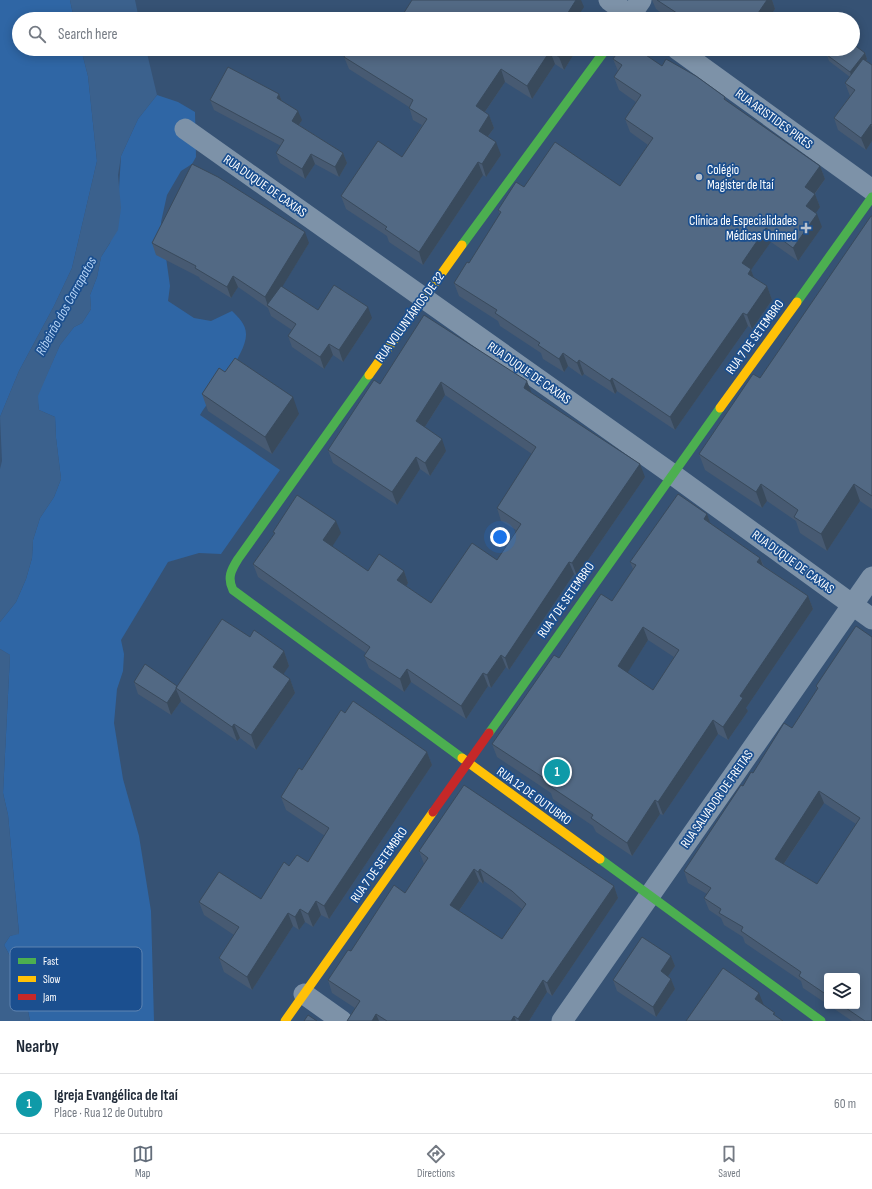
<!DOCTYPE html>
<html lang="en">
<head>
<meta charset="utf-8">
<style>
	body { margin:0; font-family:"Sofia Sans Condensed",sans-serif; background:#f2f2f3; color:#1f2937 }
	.controls { position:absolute; right:12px; bottom:12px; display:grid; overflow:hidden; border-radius:4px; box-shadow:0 2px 10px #0003 }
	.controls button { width:36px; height:36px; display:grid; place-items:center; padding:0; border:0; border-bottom:1px solid #e0e1e3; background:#fff; color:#1f2937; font:20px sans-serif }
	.you { position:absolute; left:500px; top:537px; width:14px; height:14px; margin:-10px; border:3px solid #fff; border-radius:50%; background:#1a73e8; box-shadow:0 0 0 6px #1a73e833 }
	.badge { display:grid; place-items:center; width:26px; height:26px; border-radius:50%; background:#646e7b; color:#fff; font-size:13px; font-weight:700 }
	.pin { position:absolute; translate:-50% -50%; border:2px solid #fff; box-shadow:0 1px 4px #0006 }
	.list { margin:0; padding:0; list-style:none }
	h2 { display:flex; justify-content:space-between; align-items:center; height:52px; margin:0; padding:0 16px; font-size:17px }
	h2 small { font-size:13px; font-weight:400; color:#747a83 }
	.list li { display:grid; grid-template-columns:26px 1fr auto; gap:12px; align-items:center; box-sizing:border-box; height:60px; padding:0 16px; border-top:1px solid #e0e1e3 }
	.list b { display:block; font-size:15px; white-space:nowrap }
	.list p { margin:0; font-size:13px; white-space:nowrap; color:#747a83 }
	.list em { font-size:13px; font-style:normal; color:#747a83 }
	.icon { flex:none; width:22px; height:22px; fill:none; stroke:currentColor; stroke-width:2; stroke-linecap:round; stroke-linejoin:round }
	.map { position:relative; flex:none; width:872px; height:1021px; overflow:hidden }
	.search { position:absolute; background:#fff; box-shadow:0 2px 10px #0003; left:12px; right:12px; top:12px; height:44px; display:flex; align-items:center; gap:10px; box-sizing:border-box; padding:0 14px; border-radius:22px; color:#747a83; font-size:15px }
	.sheet { height:112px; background:#fff }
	nav { display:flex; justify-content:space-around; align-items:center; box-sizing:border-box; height:56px; border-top:1px solid #e0e1e3; background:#fff; font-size:11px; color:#747a83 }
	nav a { display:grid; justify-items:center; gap:2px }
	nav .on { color:#646e7b }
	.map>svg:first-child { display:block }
</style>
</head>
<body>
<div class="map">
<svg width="872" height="1021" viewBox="0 0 872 1021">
	<rect width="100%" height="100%" fill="#365274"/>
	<path fill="#2f66a5" d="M0,0H70L74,19H19V49H81L88,76L97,161L72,268L54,306L19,371L0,417Z
		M157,95L178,102L195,112L196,157L192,164L181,171L167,195L161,222L170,286L168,301L194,318L211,321L232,311C238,317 246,324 246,334C247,354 211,397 200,415L280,470L221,554L199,553L168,562L121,640L124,654L123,671L117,689L114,723L123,779L139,836L151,911L154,1021H30C25,993 18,969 4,945L10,936L19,933L8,815L3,793L10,655L0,649V622L16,602L26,579L32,558L33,540L40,518L54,497L61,479L56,438L55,417L39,410L37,396L60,345L74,327L82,323L91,309L90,295L97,277L101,257L110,243L119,189L121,156L138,119Z"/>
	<path fill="#3b618d" d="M70,0H135L139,19H74Z
		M81,49H146L157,95L138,119L121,156L118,175L121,208L118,230L101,257L97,277L90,295L91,309L82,323L74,327L60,345L38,396L39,410L55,417L56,438L61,479L54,497L40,518L33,540L32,558L26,579L16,602L0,622V469L2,461L0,417L19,371L54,306L72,268L97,161L88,76Z
		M0,649L10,655L3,793L8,815L19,934L10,936L4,945C19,972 24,991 30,1021H0Z"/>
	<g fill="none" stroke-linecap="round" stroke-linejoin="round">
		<path stroke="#7d92a8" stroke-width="21" d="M609,0L635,19
			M628,19L641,0
			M677,49L872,190
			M185,129L672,474L872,619
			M304,994L342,1021
			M562,1021L872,577"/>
		<path stroke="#4caf50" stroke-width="9" d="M462,245L606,49
			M797,302L872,197
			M369,375L238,559C231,570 227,578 233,590L462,758
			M489,733L720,408
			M600,859L821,1021"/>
		<path stroke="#ffc107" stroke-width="9" d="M369,375L462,245
			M720,408L797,302
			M462,758L600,859
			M285,1021L433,812"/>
		<path stroke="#c62828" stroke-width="9" d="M433,812L489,733"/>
	</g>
	<path fill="#475a72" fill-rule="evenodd" d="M652,0H772L775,9L768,19H670L656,9Z
		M577,49L564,70L555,64L532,99L505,82L485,112L489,115L494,128L488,137L501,155L486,177L483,175L423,265L389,242L387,236L346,209L341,196L402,157L422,125L413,120L409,107L349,69L344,57Z
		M730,49H748L742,57Z
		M865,53L867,59L866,61L872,65V141L866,150L838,130L834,118L850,96L845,83L850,77L829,61L827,55Z
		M613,59L662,66L725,97L726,101L820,166L825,179L815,194L820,207L815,213L822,227L798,261L771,242L751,270L754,278L767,286L772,300L752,329L748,326L675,430L617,391L615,394L584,374L582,376L568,366L564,372L543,359L541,353L500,326L498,321L459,296L454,283L469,263L500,214L498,210L524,187L620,186L648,145L630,132L625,119L636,102L619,90L614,77L618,71Z
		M279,94L282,101L302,120L299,125L343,153L347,163L339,177L315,164L305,179L280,163L276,153L281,146L214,110L210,100Z
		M872,216V509L860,501L827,551L800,533L796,521L767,501L762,508L705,470L699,454L760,378Z
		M152,243H309L282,287L318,310L372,318L343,362L333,355L324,369L292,347L288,336L292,330L271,316L268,308L238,287L231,298L200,279L199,277L156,255Z
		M424,315L531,393L645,477L577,576L574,574L509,670L506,667L491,688L488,686L466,719L411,682L404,692L369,668L364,656L366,653L258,577L253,564L274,534L273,532L341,533L332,546L368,571H404L408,583L406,586L431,603L497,560L516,530L501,521L497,508L532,454L445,395L425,427L446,451L430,476L420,469L397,505L333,463L328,450L380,384Z
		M202,394L299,414L272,454L208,411Z
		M707,514L710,523L760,558L764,566L808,596L813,609L746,708L748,711L728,740L718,734L663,815L660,814L632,856L596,832L593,826L553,799L551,793L497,757L492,744L559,658L612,601L633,569L630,562ZM648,640L674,657L653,690L627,673Z
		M856,626L872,1021H852L830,1006H857L827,976V1004L803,988L801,981L745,943L743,937L724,925L721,918L709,910L704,898L707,894L688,883L684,871L743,786L753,773L792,728L817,690L816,686ZM824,803L856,824L817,884L784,864Z
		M250,637L284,651L289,666L283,674L290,679L295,693L256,750L240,738L237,741L181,702V701L171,715L138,694L134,682L177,686Z
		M345,713L427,752L432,765L329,919L321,915L313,927L305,922L299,930L293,926L252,990L224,972L219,958L234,935L204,915L199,902L261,899L289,866L308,862L325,836L286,810L281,797Z
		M419,851L614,886L618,898L552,996L547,992L529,1021H347L355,1008L332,993L328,980L351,951L405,893L424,864ZM479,881L483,884L484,881L516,904L522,909L502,939L459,911Z
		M671,956L675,966L668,976L671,979L675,989L656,1017L617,991L613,980Z"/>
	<path fill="#394a5c" d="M576,0H581L584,7L576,19H564Z
		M767,0H772L775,9L768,19H754Z
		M565,49H577L564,70L559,57Z
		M739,49H748L742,57Z
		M550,51L555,64L532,99L527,86Z
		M865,53L867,59L852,78L850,72Z
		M501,69L505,82L480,119L476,106Z
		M279,94L283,104L277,98Z
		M298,111L302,120L295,131L292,121Z
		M489,115L494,128L483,143L479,131Z
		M871,124L872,127V141L866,150L861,138Z
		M496,142L501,155L486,177L482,164Z
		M343,153L347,163L339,177L335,167Z
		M311,154L315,164L305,179L302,169Z
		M478,162L483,175L423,265L419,252Z
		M820,166L825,179L810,200L805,187Z
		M815,194L820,207L811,220L806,206Z
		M817,214L822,227L798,261L793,248Z
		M766,228L771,242L751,270L756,283L749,274L742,263Z
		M305,232L309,243L270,307L268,306L265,297Z
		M233,276L238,287L231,298L227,287Z
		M767,286L772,300L752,329L747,315Z
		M368,307L372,318L343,362L339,350Z
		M743,313L748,326L675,430L670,417Z
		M329,344L333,355L324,369L320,357Z
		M563,353L568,366L564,372L559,359Z
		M579,360L584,374L582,376L577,363Z
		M612,378L617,391L615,394L610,381Z
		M527,381L532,394L524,388Z
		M441,382L445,395L421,433L416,421Z
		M293,397L299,414L272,454L265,437Z
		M442,439L446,451L430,476L425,463Z
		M416,457L420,469L397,505L392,492Z
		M640,464L645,477L577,576L572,563Z
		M761,484L767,501L762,508L756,492Z
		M854,484L860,501L827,551L821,534Z
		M707,514L712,528L704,519Z
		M336,521L341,533L328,553L323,540Z
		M760,558L765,571L757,562Z
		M569,562L574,574L509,670L505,658Z
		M404,571L408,583L402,593L397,580Z
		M808,596L813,609L746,708L748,711L728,740L723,727L740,696Z
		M643,627L648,640L623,680L618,666Z
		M284,651L289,666L278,682L273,667Z
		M501,655L506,667L491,688L487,675Z
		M407,669L411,682L404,692L400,679Z
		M483,673L488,686L466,719L461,706Z
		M290,679L295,693L256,750L251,735Z
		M176,689L181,701L171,715L167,703Z
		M713,720L718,734L663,815L658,802Z
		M234,724L240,738L237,741L232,727Z
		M427,752L432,765L329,919L324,906Z
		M819,791L824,803L779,871L775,859Z
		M655,800L660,814L632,856L627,843Z
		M474,869L479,881L454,918L450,905Z
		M480,869L484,881L483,884L478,872Z
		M614,886L618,898L552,996L547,983Z
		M316,901L321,915L313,927L308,914Z
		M300,909L305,922L299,930L295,917Z
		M288,913L293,926L252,990L247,977Z
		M671,956L675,966L664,982L661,971Z
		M671,979L675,989L656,1017L653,1007Z
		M543,980L547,992L529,1021H519L518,1019Z
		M759,993L765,1008L755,999Z
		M376,1014L379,1021H372Z
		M514,1016L516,1021H511Z"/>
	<path fill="#526984" stroke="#394a5c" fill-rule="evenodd" d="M412,0H576L564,19H400Z
		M657,0H767L754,19H686Z
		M372,13L382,19H368Z
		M853,44L865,53L850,72L827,55L832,49H853Z
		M349,49H565L559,57L550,51L527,86L501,69L476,106L489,115L479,131L496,142L482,164L478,162L419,252L385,229L387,227L341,196L378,141L402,157L427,119L409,108L413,100L344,57Z
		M620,49H637L662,66L666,59L696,76L725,97L724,99L820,166L805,187L815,194L806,206L817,214L793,248L766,228L742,263L751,269L748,274L767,286L747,315L743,313L670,417L612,378L610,381L579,360L577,363L563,353L559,359L538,345L540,343L495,313L497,310L454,283L467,262L469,263L501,212L498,210L516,182L524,187L555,142L620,186L653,138L625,119L641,95L614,77L622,65L613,59Z
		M863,59L872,65V125L871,124L861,138L834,118L855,90L845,83Z
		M228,67L279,94L277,98L298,111L292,121L343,153L335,167L311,154L302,169L276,153L284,140L210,100Z
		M192,164L218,177L305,232L265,297L233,276L227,287L195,268L196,266L152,243Z
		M871,216H872V496L854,484L821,534L794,517L798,510L761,484L756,492L699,454L753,374L760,378Z
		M334,285L368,307L339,350L329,344L320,357L288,336L296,324L267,305L281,286L318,310Z
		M424,315L527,381L524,388L640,464L572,563L569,562L505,658L501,655L487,675L483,673L461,706L407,669L400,679L364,656L370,647L253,564L275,533L273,532L297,495L336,521L323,540L368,571L379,554L404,571L397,580L431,603L472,543L497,560L521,524L497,508L536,447L441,382L416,421L442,439L425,463L416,457L392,492L328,450L374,380L380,384Z
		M235,358L293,397L265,437L202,394L219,368L225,372Z
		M678,494L707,514L704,519L760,558L757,562L808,596L740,696L743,698L723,727L713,720L658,802L655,800L627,843L591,818L593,815L548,785L550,782L492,744L554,655L559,658L601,594L612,601L636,565L630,562ZM643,627L679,650L653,690L618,666Z
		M222,619L250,637L254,630L284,651L273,667L290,679L251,735L234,724L232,727L176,688Z
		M856,626L872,637V1021H865L843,1006H857V976H827V995L799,976L801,972L741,931L743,927L719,913L721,909L704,898L711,888L684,871L741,785L743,786L751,772L753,773L784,723L792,728L818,688L816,686ZM819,791L860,818L817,884L775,859Z
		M145,664L177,686L176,688V689L167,703L134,682Z
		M353,701L427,752L324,906L316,901L308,914L300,909L295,917L288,913L247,977L219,958L239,927L199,902L219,872L261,899L284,862L289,866L297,855L308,862L329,828L281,797L299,768L302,770L341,710L345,713Z
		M464,785L614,886L547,983L543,980L518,1019L514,1016L511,1021H387L376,1014L372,1021H347L360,1001L328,980L348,950L351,951L394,885L405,893L428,858L419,851ZM474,869L478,872L480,869L512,891L526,904L502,939L450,905Z
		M642,937L671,956L661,971L671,979L653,1007L613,980Z
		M723,968L759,993L755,999L775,1013L773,1014L783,1021H686Z
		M308,1015L317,1021H304Z"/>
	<g fill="#b9c2ce" stroke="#1b4f8f" stroke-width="1.5">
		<circle cx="699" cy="177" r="4"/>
		<path d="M804 222h4v4h4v4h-4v4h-4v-4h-4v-4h4z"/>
	</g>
	<g text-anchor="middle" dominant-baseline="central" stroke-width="3.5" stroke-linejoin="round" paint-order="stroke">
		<g font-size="13" fill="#fff" stroke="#1b4f8f">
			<text transform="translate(774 119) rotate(36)">RUA ARISTIDES PIRES</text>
			<text transform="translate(265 186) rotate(35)">RUA DUQUE DE CAXIAS</text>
			<text transform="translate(410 317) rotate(-54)">RUA VOLUNTÁRIOS DE 32</text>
			<text transform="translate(755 337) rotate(-54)">RUA 7 DE SETEMBRO</text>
			<text transform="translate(529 373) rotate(35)">RUA DUQUE DE CAXIAS</text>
			<text transform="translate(793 562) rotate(36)">RUA DUQUE DE CAXIAS</text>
			<text transform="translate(566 600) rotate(-55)">RUA 7 DE SETEMBRO</text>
			<text transform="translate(534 796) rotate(36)">RUA 12 DE OUTUBRO</text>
			<text transform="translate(717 799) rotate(-55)">RUA SALVADOR DE FREITAS</text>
			<text transform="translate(379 865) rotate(-55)">RUA 7 DE SETEMBRO</text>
		</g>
		<g font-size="13" fill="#fff" stroke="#1b4f8f" text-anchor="start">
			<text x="707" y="170">Colégio<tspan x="707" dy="15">Magister de Itaí</tspan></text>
			<text x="797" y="221" text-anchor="end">Clínica de Especialidades<tspan x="797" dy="15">Médicas Unimed</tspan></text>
		</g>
		<g font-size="14" font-style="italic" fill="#b5d3f5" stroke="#1b4f8f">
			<text transform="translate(66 306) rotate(-61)">Ribeirão dos Carrapatos</text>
		</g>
	</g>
	<rect x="10" y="947" width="132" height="64" rx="6" fill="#1b4f8f" stroke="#5f84b1" stroke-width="1"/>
	<rect x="18" y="958" width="18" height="6" fill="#4caf50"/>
	<rect x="18" y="976" width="18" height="6" fill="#ffc107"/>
	<rect x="18" y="994" width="18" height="6" fill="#c62828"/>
	<g font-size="11" fill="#fff">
		<text x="43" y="965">Fast</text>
		<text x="43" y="983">Slow</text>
		<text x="43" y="1001">Jam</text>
	</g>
</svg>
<div class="controls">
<button><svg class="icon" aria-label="layers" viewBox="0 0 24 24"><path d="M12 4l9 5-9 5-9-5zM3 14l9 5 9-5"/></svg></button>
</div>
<div class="you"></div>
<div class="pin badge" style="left:557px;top:772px;background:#0f9aa8">1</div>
<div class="search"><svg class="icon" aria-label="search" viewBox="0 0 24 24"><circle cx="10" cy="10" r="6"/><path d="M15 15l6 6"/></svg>Search here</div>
</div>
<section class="sheet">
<h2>Nearby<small></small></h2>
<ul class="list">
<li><span class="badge" style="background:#0f9aa8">1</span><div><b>Igreja Evangélica de Itaí</b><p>Place · Rua 12 de Outubro</p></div><em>60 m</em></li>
</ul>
</section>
<nav>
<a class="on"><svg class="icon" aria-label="map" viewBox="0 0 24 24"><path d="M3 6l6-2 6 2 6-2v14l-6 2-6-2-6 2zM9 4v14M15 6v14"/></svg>Map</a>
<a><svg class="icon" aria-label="directions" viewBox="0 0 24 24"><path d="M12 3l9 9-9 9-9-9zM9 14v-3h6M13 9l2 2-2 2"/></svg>Directions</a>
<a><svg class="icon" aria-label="saved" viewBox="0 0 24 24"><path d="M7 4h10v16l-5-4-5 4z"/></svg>Saved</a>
</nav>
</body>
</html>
